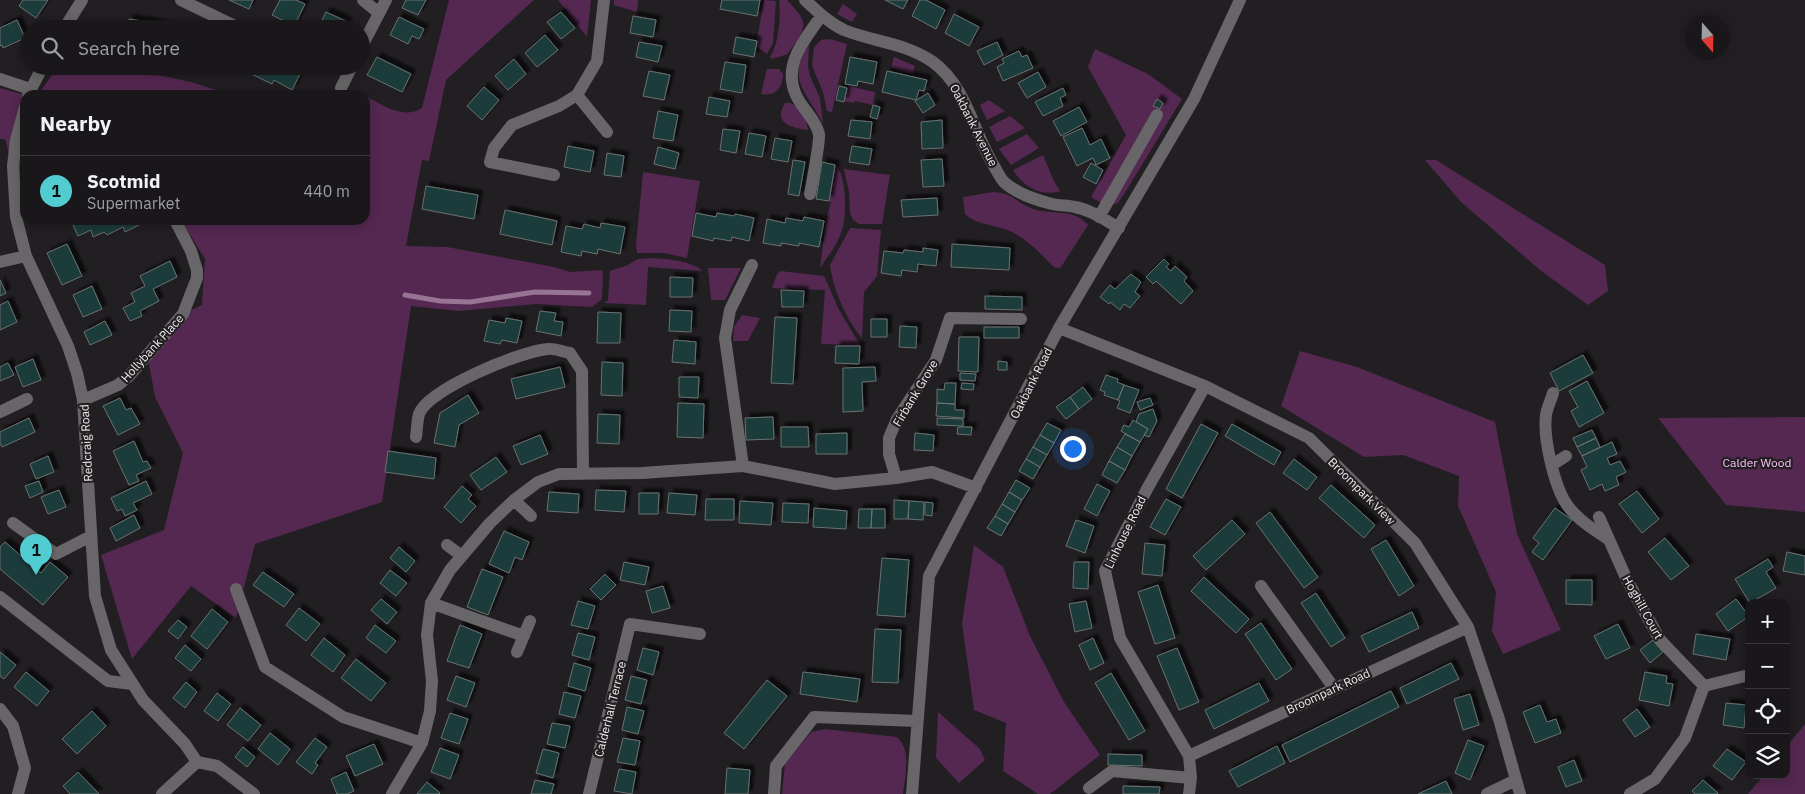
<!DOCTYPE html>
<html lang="en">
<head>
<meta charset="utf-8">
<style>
	body { margin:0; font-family:"IBM Plex Sans",sans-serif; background:#272427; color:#f1f3f6 }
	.controls { position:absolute; right:15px; bottom:15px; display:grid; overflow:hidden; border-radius:10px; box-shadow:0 2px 12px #0003 }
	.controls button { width:45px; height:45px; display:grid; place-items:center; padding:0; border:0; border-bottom:1px solid #383639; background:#1a171a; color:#f1f3f6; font:25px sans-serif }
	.compass { position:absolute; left:1685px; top:15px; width:45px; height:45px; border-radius:50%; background:#1a171a; box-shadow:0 2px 12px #0003; rotate:160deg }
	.you { position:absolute; left:1072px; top:448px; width:18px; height:18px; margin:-12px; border:4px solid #fff; border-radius:50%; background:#1a73e8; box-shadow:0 0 0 8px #1a73e833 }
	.badge { display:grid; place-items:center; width:32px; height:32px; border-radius:50%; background:#51ccd1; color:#111; font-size:16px; font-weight:700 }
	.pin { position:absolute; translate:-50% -41px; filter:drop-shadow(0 1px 2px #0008) }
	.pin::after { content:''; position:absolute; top:26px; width:18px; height:15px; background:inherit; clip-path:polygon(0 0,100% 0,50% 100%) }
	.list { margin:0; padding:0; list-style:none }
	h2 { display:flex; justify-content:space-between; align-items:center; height:65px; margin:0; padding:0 20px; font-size:21px }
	h2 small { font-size:16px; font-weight:400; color:#9f9fa2 }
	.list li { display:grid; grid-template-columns:32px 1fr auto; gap:15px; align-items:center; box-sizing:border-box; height:70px; padding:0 20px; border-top:1px solid #383639 }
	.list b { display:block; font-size:19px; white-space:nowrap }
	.list p { margin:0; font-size:16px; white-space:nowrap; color:#9f9fa2 }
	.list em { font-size:16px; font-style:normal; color:#9f9fa2 }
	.icon { flex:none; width:28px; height:28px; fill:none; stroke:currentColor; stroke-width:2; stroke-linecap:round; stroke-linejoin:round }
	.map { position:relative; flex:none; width:1805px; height:794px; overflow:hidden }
	.search { position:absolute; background:#1a171a; box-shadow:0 2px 12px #0003; left:20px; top:20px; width:350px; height:55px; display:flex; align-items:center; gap:12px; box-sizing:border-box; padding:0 18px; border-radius:28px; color:#9f9fa2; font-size:19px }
	.panel { position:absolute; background:#1a171a; box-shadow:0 2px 12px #0003; left:20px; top:90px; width:350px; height:135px; border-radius:15px }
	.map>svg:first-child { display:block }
</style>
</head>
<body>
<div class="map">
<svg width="1805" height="794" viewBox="0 0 1805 794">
	<defs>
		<filter id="shadow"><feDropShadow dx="4.5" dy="-4.5" stdDeviation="1" flood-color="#0009"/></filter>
	</defs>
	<rect width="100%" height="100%" fill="#221f22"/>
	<path fill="#542851" d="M449,0H534L446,80L429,161L422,160L406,246L447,247L554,267L570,272L602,270L603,274L602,299L592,307L536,304L459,311L411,306L382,502L255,544L236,618L191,586L132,659L101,555L164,530L183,453L155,397L148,358L183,314L202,305L205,259L181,220H365V96C383,105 403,120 422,108Z
		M558,0H591L587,37Z
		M614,0H638L637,12L614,5Z
		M764,0L776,1L773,43L767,54L756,46Z
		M779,0H787C792,6 799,12 802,19C808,29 793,46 788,54L772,59L770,57C779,44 781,16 779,0Z
		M843,4L857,14L852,22L837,14Z
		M830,39L847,44L832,112L827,111L823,92L812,66L814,47L821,40Z
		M809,45L808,66L810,76L820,98L823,124C808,93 785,79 809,45Z
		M1095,49L1148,74L1182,99L1126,191L1118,203L1108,207L1091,197L1126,135L1088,67Z
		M894,57L915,66L913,74L891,68Z
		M58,66H99L108,72L162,76L191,82L219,91L241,95H38Z
		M767,69H779L783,74C783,87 776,97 761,94Z
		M848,86L875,92L873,105L855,101L854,103L844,101Z
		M0,88L25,95V200H22L5,139H0Z
		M989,100L1005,111L987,120L980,105Z
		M785,103C798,101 807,119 808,130C793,128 772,124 785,103Z
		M1010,116L1025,128L997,142L989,127Z
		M1027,134L1039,148L1011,165L999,149Z
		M1043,155L1054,181L1060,191C1042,197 1023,187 1013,170Z
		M1425,160H1436L1605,265L1608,291L1588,305L1540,270L1461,202Z
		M835,165C847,175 847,215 842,230C838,244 828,256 820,268L826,221L831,202L829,201Z
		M844,169L890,175L882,224H859L853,220L850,213L849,192Z
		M643,172L700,181L687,258L664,253H637L636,244Z
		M993,192C1014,193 1016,203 1033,209C1052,215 1074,208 1088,225L1061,267L1058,268L1054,267C1041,254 1029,241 1012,232C998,225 976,225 965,214L963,197Z
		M851,228L881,230L877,276L864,292L862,338C846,319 833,289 830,265L849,230Z
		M651,258C667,259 689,260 703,271L648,267L646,305L604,303L608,300L610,271L628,265L638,259Z
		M708,268H741L725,300H711Z
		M780,271L824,276L839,310L860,345L821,344L825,290L772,288L777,274Z
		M742,315L760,318L748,341H733L734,327Z
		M1300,351L1357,367L1495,422L1517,534L1561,630L1503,654L1492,631L1496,592L1458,506L1459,476L1403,455L1364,457L1281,406Z
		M1805,417V512L1726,505L1658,418Z
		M974,545L1003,567L1030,636L1064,702L1100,755L1050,794H1038L1003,771L1006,723L974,710L962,623Z
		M938,712L980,749L985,760L959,783L936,758Z
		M1805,724V794H1748L1764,775H1786V747Z
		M825,729L897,737C912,751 905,775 903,794H782L785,764L811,732Z"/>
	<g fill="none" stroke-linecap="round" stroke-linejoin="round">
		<path stroke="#987494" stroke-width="5" d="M405,295L440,301L470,302L535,292L589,293"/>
	</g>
	<path fill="#1a3a3b" stroke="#6b7171" filter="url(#shadow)" d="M23,0H48L36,18L19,6Z
		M229,0H253L249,9Z
		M280,0H296L305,4L294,26L272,15Z
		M406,0H426L418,15L402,8Z
		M722,0H760L757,16L720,9Z
		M885,0H908L903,9Z
		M920,0H926L945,10L936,29L912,16Z
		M326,12L348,22L344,29H318Z
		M561,12L575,28L561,39L547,22Z
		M954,14L979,27L969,46L945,33Z
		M633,16L656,20L653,37L630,33Z
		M399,17L424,29L419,39L412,36L408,44L390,35Z
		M129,19L166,25L165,29H128Z
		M17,20L25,38L3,48L2,45L0,46V28Z
		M545,35L558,50L537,67L525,53Z
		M736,37L757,41L754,57L733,53Z
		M639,42L662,46L658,62L636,57Z
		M997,42L1003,55L984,65L977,51Z
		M1019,51L1022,57L1027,55L1033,68L1003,81L997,67L1004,63L1002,59Z
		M377,57L411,74L402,92L367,75Z
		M850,57L877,62L873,84L858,81L857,86L845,84Z
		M514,59L526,74L508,90L495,76Z
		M725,62L746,65L742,93L720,89Z
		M248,66H296L302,70L292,90L274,80L272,84L245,71Z
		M649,71L670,75L664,100L643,96Z
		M887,71L927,80L924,91L919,90L916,100L882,92Z
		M1038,72L1046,87L1027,98L1018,83Z
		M839,86L847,88L844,102L836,100Z
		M484,87L499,100L482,120L467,106Z
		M1063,88L1066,95L1060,98L1063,106L1043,116L1035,102Z
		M928,93L935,105L923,113L915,101Z
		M709,97L730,101L727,117L706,114Z
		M1157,99L1163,103L1160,109L1153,106Z
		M873,105L880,107L877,119L870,117Z
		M1079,107L1087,122L1061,136L1053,121Z
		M658,111L678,115L673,141L653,138Z
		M851,120L872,122L870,139L848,136Z
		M942,120L943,148L922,149L921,122Z
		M1082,128L1090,145L1101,139L1110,158L1096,165L1093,158L1077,166L1063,137Z
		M723,129L740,131L736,153L720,150Z
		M749,133L766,136L762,157L745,154Z
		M775,138L792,141L788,162L771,159Z
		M568,146L594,151L590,172L564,167Z
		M852,146L872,149L869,165L849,162Z
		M658,147L679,153L675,169L654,164Z
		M607,153L624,156L621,177L604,175Z
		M942,159L944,186L923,187L921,160Z
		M793,160L805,162L799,196L788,194Z
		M822,162L835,165L829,201L816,199Z
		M1091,163L1103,170L1096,184L1083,177Z
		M426,186L478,195L474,219L422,209Z
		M937,198L938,215L903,217L901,200Z
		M505,210L557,221L552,245L500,234Z
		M696,213L716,217L717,213L734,216L735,214L754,218L749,241L732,237L731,241L714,238L713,241L692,236Z
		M804,217L824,221L819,247L799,243V246L781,243V246L763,243L767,219L785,223L786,218L803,221Z
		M78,220H149L125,232L123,227L107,235L104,232L93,237L91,230L78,236L72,223Z
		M601,223L625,227L620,254L598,249L597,254L582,251L581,256L561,252L566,226L582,229L584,224L600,228Z
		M67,244L82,276L62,285L47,253Z
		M952,244L1010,248L1009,270L951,267Z
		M923,248L938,250L936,266L918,264L917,272L902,270L901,276L881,273L884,251L903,253L904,250L923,252Z
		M1164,259L1169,264L1166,267L1171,271L1175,266L1187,277L1184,281L1193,291L1181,304L1156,281L1153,284L1146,277Z
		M170,261L177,277L153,289L159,301L140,311L142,316L130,321L123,308L135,302L131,293L145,286L140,276Z
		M1131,274L1141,282L1135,292L1140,296L1130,308L1124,304L1120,310L1110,302L1109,304L1100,297L1110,285L1115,289Z
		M670,277L693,278L692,297H670Z
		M0,280L6,293L0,296Z
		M92,286L102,309L83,317L73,295Z
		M781,290L804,291L803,307H782Z
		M985,296L1022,297V310L985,309Z
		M8,301L17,322L0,330V305Z
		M670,310L692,311L691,332L669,331Z
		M540,311L556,313L554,321L563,322L561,336L536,331Z
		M598,312L621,313L620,343H597Z
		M775,317L797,318L793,384L771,383Z
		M506,318L522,321L517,343L502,340L500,344L484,341L489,320L505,323Z
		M871,319H887V337H871Z
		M105,321L112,335L90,345L84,332Z
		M900,326L917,327L916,348L899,347Z
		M984,327H1019V338H984Z
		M959,337H979L978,372L958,371Z
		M674,340L696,342L695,364L672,362Z
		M836,346H860L859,364L835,363Z
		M1583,355L1593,373L1559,391L1550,373Z
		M33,359L41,380L23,387L15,367Z
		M998,361L1007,362V370H998Z
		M602,362L623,363L622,396L601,395Z
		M8,363L14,375L0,381V367Z
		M560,367L565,387L516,399L511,379Z
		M875,367L876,381L862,382L863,411L843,412V368Z
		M960,373L976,374L975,381L960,380Z
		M1106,375L1118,379L1117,382L1124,385L1118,400L1104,395L1105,392L1100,390Z
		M679,377H699L698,398L679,397Z
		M1587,381L1604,413L1579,427L1571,411L1578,407L1569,391Z
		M945,383H956L955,404L937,403V389L944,390Z
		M962,383L974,384L973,390L961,389Z
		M1124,385L1139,390L1130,413L1117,408L1120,401L1118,400Z
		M1083,387L1092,399L1079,409L1070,397Z
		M468,395L479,413L459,425L455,447L434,443L440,413Z
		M1070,397L1079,409L1066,419L1056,407Z
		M120,398L126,410L131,408L140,424L118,435L103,406Z
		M1150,398L1153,405L1140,410L1137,402Z
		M678,403L704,404L703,438L677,437Z
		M937,403L955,404V410H964V418L936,416Z
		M1153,409L1157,421L1149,437L1144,435L1148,429L1136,422L1139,414Z
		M598,414L620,415L619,444L597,443Z
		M773,417L774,439L746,440L745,418Z
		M29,418L35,432L2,447L0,443V432Z
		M937,418L963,419V426L937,425Z
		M1133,420L1148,429L1140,442L1121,431L1124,425L1129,427Z
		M1047,423L1061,430L1054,443L1040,435Z
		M1201,424L1218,433L1182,498L1166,489Z
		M1232,424L1281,452L1274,465L1225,436Z
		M781,427H808L809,447H781Z
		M958,427H972L971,435L957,434Z
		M1592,430L1596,438L1577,447L1573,438Z
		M847,433V454H816V434Z
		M915,433L934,435L933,451L914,450Z
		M1125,434L1140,442L1132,456L1117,447Z
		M540,435L548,454L521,465L513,446Z
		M1040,435L1054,443L1047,455L1033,447Z
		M1596,438L1600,447L1582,456L1577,447Z
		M134,441L143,462L147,461L151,468L136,475L139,481L129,485L113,451Z
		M1612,442L1617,454L1607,458L1610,465L1620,461L1626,472L1616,477L1619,485L1605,491L1602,484L1590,490L1581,470L1587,467L1582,456Z
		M1033,447L1047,455L1040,467L1026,459Z
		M1117,447L1132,456L1125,470L1109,461Z
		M388,451L436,458L434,479L385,472Z
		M48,456L54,472L36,479L30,464Z
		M496,457L507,472L481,490L470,475Z
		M1026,459L1040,467L1033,479L1019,471Z
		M1294,459L1317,477L1307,490L1283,473Z
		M1109,461L1125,470L1117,483L1102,475Z
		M1016,480L1030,488L1022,500L1009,492Z
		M39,481L43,492L30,498L25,486Z
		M146,481L152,494L133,503L137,510L125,516L122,509L117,511L111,498Z
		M1097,484L1110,491L1097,516L1084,509Z
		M1331,485L1375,525L1364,538L1319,498Z
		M462,486L472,495L468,499L476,506L461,523L444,507Z
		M59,490L66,507L48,514L41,497Z
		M596,490L626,491L624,512L595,510Z
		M1637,491L1659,519L1642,533L1619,504Z
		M549,492L579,494L578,513L547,511Z
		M1009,492L1022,500L1015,512L1002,504Z
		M639,493H659L658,514H639Z
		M669,493L697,495L695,515L667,513Z
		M706,499H734V520H705Z
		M1166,499L1181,507L1165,535L1150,527Z
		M894,500L909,501L908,519H894Z
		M740,501L773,503L771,525L739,523Z
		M909,501L924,502L923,520L908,519Z
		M925,502L933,503L932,516L925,515Z
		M783,503L809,504L808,523L782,522Z
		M1002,504L1015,512L1008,524L995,516Z
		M814,508L847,511L846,529L813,527Z
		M1555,508L1572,520L1543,560L1532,552L1539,543L1533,538Z
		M859,509H872L871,528H858Z
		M872,509H885V528H871Z
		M1270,512L1318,577L1304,588L1256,523Z
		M134,515L140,528L116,541L110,528Z
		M995,516L1008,524L1001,536L987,528Z
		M1076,520L1094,526L1085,553L1066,546Z
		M1232,520L1245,534L1206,570L1193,556Z
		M504,531L529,542L522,560L515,557L509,573L489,564Z
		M1665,538L1689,566L1671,580L1648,552Z
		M1386,540L1414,586L1399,596L1371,549Z
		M5,542L41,573L50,562L68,577L43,605L0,569V547Z
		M1145,543L1165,545L1162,576L1142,574Z
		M399,547L415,561L406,572L390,558Z
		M1787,552L1805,556V575L1783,571Z
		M882,558L909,560L905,617L877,615Z
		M1768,559L1773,567L1766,572L1776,588L1750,603L1735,579Z
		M624,562L649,567L645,585L620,580Z
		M1074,562H1089L1088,589L1073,588Z
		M482,569L503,577L488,615L467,607Z
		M390,570L407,583L396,596L380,583Z
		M263,572L294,594L284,607L253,585Z
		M605,574L616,585L601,600L590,589Z
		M1204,577L1249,619L1236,633L1191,591Z
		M1566,580H1592V605L1566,604Z
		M1158,585L1175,638L1155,644L1138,592Z
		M663,586L670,608L652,613L646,591Z
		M1316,593L1345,638L1331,647L1301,603Z
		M381,599L397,612L387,624L371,610Z
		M1736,599L1749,616L1728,631L1716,614Z
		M578,601L595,606L588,629L571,625Z
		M1086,601L1092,628L1075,632L1069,604Z
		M299,608L320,624L306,641L286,625Z
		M212,609L228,622L207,649L191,636Z
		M1412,612L1419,628L1369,652L1361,636Z
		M178,620L187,627L178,639L168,631Z
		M1261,623L1292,669L1276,680L1245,634Z
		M1618,624L1630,648L1606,659L1594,636Z
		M375,625L396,641L386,653L366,638Z
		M460,625L482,634L469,668L447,661Z
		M875,629L901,630L898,683L872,682Z
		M578,633L595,637L589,660L572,655Z
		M1696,634L1730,639L1726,660L1693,654Z
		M324,638L345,655L333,672L311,655Z
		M1093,638L1104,663L1090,670L1079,645Z
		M1653,640L1663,652L1650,663L1640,650Z
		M185,645L201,659L191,671L175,658Z
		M643,648L659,652L653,675L637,670Z
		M1177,648L1199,702L1179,710L1157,656Z
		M0,652L16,665L4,679L0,676Z
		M356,659L386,683L371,701L341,678Z
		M574,663L591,668L585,691L568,686Z
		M1451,663L1459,679L1407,704L1400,688Z
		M26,672L49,691L37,706L14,687Z
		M803,672L860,679L857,702L800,694Z
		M1645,672L1667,676L1666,683L1673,684L1669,706L1639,700Z
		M1111,673L1145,731L1129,740L1095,683Z
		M456,676L475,683L466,707L447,700Z
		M631,676L647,680L641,704L625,700Z
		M767,680L787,696L744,749L724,733Z
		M186,682L197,692L185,708L173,698Z
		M1259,683L1269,701L1214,729L1205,710Z
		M1391,691L1399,707L1290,762L1282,745Z
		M564,692L581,696L575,718L559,714Z
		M217,693L231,704L218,721L204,711Z
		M1470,694L1479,725L1463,730L1454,699Z
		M1726,703L1746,705L1744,728L1723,725Z
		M1540,705L1547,722L1556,719L1561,733L1535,743L1523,712Z
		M627,707L644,711L638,734L622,730Z
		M240,708L261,725L248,741L227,725Z
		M1637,709L1650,727L1635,737L1623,720Z
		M92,711L106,726L77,754L62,739Z
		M450,713L468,719L459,744L441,738Z
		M552,723L570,726L565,748L547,744Z
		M270,733L290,749L278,765L258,749Z
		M315,738L327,747L315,763L318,765L312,774L296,762Z
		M623,738L640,741L635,765L617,762Z
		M1468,740L1484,746L1470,780L1455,773Z
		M374,744L383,764L355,776L346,756Z
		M1277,746L1285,763L1238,787L1229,771Z
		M243,747L255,757L247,767L235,757Z
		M440,748L459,755L450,779L431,772Z
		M543,749L559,753L553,778L536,773Z
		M1727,749L1746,762L1732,780L1713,766Z
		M1108,754L1142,755V766L1108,765Z
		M1574,760L1582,781L1566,787L1558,767Z
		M727,768L750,770L748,794H725Z
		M619,769L636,772L632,794L614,791Z
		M78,772L99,794H70L63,786Z
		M346,772L354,791L347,794H337L331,779Z
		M535,780L554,784L551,794H531Z
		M1703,780L1718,793L1717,794H1695L1692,791Z
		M1446,781L1452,794H1418Z
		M427,782L440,793L439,794H417Z
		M1123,786L1160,787L1159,794H1123Z"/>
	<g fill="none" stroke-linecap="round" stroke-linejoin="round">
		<path stroke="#686668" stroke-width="12" d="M181,0L241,29
			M363,0L379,13
			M805,0C817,11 829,23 844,30C874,42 906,43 933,62C967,87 973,132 994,166C997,171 1000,178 1004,182C1016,193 1036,200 1052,204C1060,206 1067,205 1075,207C1091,210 1105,220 1119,228
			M64,29L82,0
			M361,48L386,0
			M0,79L30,89
			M341,88L352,66
			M28,95L43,66
			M577,95L607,132
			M25,107L16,140L13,166L16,217L26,256L68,346L77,373L83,400L95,596L111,650L143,700L185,744L197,762
			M554,175L490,162L494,148L512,125L559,106L577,95L597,61L604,0
			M810,194C812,183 820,142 819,134C815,118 802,109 796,95C782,64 805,40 821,16
			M1099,217L1157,115
			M0,262L26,256
			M1059,328L1205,386L1309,438L1415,543L1468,627L1499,719L1520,794
			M1553,393C1551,400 1547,408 1546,415C1543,437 1554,486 1567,505C1577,519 1594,530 1608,539
			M83,400L118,385L129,376L183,314L197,278V270L191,251L175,220
			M0,412L27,399
			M416,437C417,430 417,421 419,414C428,389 521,351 548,349C554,348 563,352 570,353L582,371L583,474
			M1552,465L1566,456
			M743,466L725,338L730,310L752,265
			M896,478L889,454V438L897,419L936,360L950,318L1021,319
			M514,500L531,516
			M1599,517L1627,580L1660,640L1704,686L1749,675
			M13,523L56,554L91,536
			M447,545L462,556
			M1261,586L1334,688
			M236,589L265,667L343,717L422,743
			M0,597L108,681L132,684
			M431,603L524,636
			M517,652L530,621
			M0,709L13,726L25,768L18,794
			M1189,756L1468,627
			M197,762L217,766L254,794
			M1089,788L1112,771L1191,778
			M162,794L197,762
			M392,794L422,743L430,711L432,681L427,635L431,603L450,570L490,523L514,500L538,482L559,474L642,473L743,466L835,484L896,478L932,472L976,488
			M589,794L630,624L700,634
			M774,794L776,766L814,717L917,721
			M912,794L929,576L1059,328L1194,99L1240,0
			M1189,794L1191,778L1189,756L1120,638L1105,571L1147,489L1205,386
			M1487,794L1516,780
			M1630,794L1655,779L1685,738L1704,686"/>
	</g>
	<g text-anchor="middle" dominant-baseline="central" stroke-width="4.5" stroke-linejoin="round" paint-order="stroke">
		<g font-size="12" fill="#efecee" stroke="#221f22">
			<text transform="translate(974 125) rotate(63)">Oakbank Avenue</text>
			<text transform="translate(152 348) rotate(-48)">Hollybank Place</text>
			<text transform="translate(1031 383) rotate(-63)">Oakbank Road</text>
			<text transform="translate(915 393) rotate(-59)">Firbank Grove</text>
			<text transform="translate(86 443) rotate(-93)">Redcraig Road</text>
			<text transform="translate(1362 491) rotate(45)">Broompark View</text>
			<text transform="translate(1125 532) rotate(-64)">Linhouse Road</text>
			<text transform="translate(1643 607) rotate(61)">Hoghill Court</text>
			<text transform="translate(1328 691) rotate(-25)">Broompark Road</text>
			<text transform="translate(610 709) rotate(-76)">Calderhall Terrace</text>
		</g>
		<g font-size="12" fill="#fec0f8" stroke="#221f22">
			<text x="1757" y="462">Calder Wood</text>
		</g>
	</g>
</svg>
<div class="controls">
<button>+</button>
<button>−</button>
<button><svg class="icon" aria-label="locate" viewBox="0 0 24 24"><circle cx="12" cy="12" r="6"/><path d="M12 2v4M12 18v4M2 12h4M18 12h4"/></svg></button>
<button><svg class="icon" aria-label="layers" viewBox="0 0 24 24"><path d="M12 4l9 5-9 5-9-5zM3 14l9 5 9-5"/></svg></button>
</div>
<svg class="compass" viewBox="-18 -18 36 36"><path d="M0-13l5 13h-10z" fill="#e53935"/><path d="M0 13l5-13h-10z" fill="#9f9fa2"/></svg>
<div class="you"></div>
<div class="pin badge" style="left:36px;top:575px">1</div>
<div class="search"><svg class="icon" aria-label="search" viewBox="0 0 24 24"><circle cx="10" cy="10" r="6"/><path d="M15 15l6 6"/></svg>Search here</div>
<section class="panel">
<h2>Nearby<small></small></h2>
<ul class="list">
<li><span class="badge">1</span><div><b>Scotmid</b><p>Supermarket</p></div><em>440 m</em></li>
</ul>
</section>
</div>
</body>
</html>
